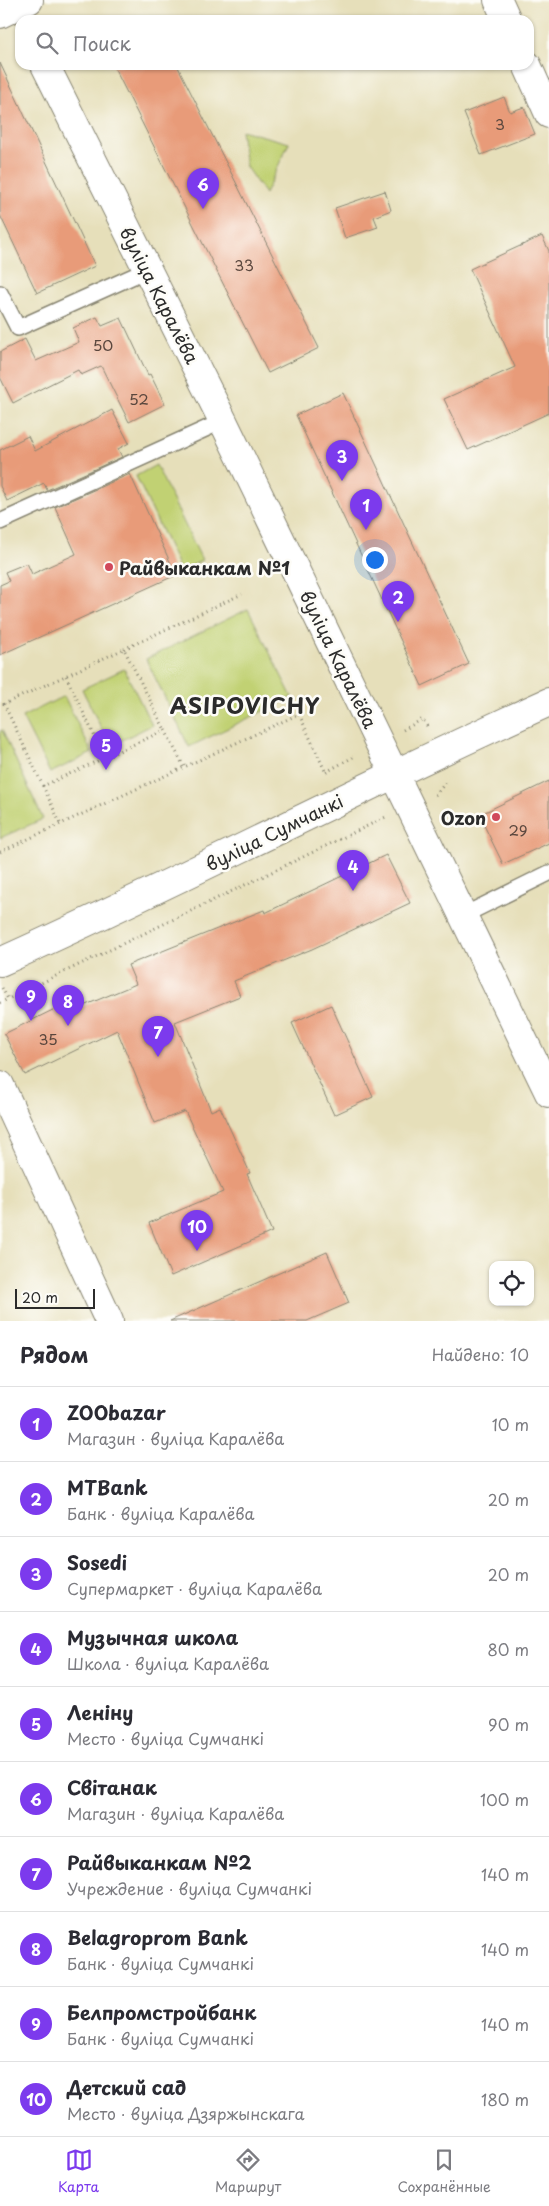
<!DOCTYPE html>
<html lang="ru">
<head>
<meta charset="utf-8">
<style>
	body { margin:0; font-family:"Playpen Sans",sans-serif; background:#f2f2f3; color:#2b2b33 }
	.controls { position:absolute; right:15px; bottom:15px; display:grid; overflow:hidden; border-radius:10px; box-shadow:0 1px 4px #0004 }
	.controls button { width:45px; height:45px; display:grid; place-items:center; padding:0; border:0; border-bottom:1px solid #e1e1e2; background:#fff; color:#2b2b33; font:25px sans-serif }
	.scale { position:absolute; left:15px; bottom:12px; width:80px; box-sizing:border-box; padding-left:5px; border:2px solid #2b2b2b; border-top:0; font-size:14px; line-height:18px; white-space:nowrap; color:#2b2b2b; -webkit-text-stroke:4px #fdfcf7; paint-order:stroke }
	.you { position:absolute; left:374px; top:559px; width:18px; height:18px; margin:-12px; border:4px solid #fff; border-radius:50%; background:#1a73e8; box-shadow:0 0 0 8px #1a73e833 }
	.badge { display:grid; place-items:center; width:32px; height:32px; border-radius:50%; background:#7c3aed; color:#fff; font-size:16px; font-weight:700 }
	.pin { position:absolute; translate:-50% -41px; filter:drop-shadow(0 1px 2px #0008) }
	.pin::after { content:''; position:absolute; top:26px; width:18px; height:15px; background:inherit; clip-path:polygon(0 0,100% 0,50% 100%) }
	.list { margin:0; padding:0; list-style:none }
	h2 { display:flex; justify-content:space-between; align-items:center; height:65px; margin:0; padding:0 20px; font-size:21px }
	h2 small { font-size:16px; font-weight:400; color:#7c7c81 }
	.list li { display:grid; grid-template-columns:32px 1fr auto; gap:15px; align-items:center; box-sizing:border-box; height:75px; padding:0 20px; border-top:1px solid #e1e1e2 }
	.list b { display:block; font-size:19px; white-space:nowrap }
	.list p { margin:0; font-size:16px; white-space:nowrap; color:#7c7c81 }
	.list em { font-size:16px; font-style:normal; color:#7c7c81 }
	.icon { flex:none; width:28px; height:28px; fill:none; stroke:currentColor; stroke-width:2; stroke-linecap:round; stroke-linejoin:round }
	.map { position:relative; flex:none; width:549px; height:1321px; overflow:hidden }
	.search { position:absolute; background:#fff; box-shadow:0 1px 4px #0004; left:15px; right:15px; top:15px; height:55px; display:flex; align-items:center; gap:12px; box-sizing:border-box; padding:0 18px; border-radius:15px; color:#7c7c81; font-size:19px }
	.sheet { height:815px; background:#fff }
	nav { display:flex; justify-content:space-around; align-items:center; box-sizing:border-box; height:70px; border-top:1px solid #e1e1e2; background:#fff; font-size:14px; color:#7c7c81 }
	nav a { display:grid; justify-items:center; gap:2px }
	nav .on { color:#7c3aed }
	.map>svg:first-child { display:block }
</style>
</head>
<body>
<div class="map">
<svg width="549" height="1321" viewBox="0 0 549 1321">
	<rect width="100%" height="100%" fill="#fdfcf7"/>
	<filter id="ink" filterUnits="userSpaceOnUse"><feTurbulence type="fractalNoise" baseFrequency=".02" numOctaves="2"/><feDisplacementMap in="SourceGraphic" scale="10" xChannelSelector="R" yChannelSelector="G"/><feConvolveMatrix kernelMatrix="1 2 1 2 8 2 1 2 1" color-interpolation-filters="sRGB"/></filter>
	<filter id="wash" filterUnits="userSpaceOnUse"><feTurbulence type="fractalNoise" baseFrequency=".0096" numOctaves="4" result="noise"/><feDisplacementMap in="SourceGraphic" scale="20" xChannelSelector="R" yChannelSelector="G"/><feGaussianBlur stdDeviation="1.12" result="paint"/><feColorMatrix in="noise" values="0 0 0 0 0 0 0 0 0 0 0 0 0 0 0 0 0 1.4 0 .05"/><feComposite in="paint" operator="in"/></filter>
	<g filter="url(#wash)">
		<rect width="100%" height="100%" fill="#e6dfba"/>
		<path fill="#c1d173" stroke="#767e4f" d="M241,130L289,143L265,194L246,167Z
			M156,465L202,560L181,572L136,476Z
			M248,609L292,697L189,747L146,659Z
			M124,669L152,725L110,746L82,689Z
			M64,696L92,753L50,773L22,717Z
			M2,730L43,819L0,838V731Z"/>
		<g id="blocks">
			<path fill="#e89b79" d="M0,63L95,266L37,293L0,215Z
				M113,65H177L319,348L268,373Z
				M504,97L510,112L524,107L535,134L481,155L464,113Z
				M385,191L391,210L374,217L378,227L345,238L335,208Z
				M542,236L549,251V413L468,450L444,399L515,367L470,269Z
				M97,317L102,326L121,318L148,375L150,374L165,404L129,422L101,366L81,375L78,370L13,403L0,377V352L25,339L36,361L79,342L73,328Z
				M343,393L469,664L422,686L296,415Z
				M112,410L129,443L118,449L122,457L47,490L44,483L7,501L0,486V450L28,436L35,451Z
				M130,474L176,575L0,655V585L9,581L5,572L27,563L32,574L76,554L55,507Z
				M549,781V843L503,864L479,815Z
				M386,855L410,903L312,949L234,981L240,996L175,1022L211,1111L220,1107L250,1173L247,1174L272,1232L171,1276L149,1223L223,1192L185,1111L155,1123L117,1030L25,1075L4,1034L71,1001L76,1009L136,984L128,965L264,910L265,913Z
				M331,1005L373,1097L334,1115L292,1023Z
				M327,1252L349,1303L307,1321H170Z"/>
		</g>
	</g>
	<g filter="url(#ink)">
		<use href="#blocks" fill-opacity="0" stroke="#888572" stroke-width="1"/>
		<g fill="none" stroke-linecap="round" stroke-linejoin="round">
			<defs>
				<path id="service" d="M0,293L18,328L147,270
					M0,522L223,421
					M462,916L549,873"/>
				<path id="minor" d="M498,0L507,20
					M527,65L549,114
					M0,1085L109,1321"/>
				<path id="tertiary" d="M0,14L29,0
					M45,65L223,421L549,1093
					M0,962C185,879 364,785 549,702"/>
			</defs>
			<use href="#service" stroke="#888572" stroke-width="18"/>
			<use href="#minor" stroke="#888572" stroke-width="30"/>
			<use href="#tertiary" stroke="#888572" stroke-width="30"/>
			<path stroke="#888572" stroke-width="3" stroke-dasharray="1 4" stroke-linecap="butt" d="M124,649L242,594
				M66,676L105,758
				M403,730L423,719L428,728
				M326,772L355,756
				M43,786L4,704L124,649L165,730
				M435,795L447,781
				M60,823L43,786L165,730L184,767
				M0,852L299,714L326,773
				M2,988L8,999L386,817
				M0,1003L8,999"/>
			<use href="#service" stroke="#fff" stroke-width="15"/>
			<use href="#minor" stroke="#fff" stroke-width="28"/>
			<use href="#tertiary" stroke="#fff" stroke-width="28"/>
		</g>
	</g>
	<g fill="#d1495b" stroke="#fdfcf7" stroke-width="2">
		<circle cx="109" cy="567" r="5"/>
		<circle cx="496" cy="817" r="5"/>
	</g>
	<g text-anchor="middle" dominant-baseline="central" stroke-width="5" stroke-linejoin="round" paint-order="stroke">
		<g font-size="15" fill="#5a473e">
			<text x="500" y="123">3</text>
			<text x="244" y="264">33</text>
			<text x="103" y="344">50</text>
			<text x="139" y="398">52</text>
			<text x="518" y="829">29</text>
			<text x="48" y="1038">35</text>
		</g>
		<g font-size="18" fill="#2b2b2b" stroke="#fdfcf7">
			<text transform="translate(160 295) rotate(63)">вуліца Каралёва</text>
			<text transform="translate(339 659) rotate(64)">вуліца Каралёва</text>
			<text transform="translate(274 832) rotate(-26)">вуліца Сумчанкі</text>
		</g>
		<g font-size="18" font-weight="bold" fill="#2b2b2b" stroke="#fdfcf7" text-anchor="start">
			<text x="119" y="567">Райвыканкам №1</text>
			<text x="486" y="817" text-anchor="end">Ozon</text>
		</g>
		<g font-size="22" font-weight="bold" letter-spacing="1" fill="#2b2b2b" stroke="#fdfcf7">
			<text x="245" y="704">ASIPOVICHY</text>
		</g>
	</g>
</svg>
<div class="controls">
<button><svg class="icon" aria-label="locate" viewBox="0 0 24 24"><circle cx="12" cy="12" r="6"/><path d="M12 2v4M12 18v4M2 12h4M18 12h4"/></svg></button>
</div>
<div class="scale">20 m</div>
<div class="you"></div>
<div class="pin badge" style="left:366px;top:530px">1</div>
<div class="pin badge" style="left:398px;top:622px">2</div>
<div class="pin badge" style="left:342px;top:481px">3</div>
<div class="pin badge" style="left:353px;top:891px">4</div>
<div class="pin badge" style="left:106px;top:770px">5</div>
<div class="pin badge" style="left:203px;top:209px">6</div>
<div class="pin badge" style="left:158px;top:1057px">7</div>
<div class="pin badge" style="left:68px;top:1026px">8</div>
<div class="pin badge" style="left:31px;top:1021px">9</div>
<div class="pin badge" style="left:197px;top:1251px">10</div>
<div class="search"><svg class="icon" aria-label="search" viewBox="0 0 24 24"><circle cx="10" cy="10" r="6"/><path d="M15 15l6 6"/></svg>Поиск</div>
</div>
<section class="sheet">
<h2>Рядом<small>Найдено: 10</small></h2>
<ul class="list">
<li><span class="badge">1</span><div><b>ZOObazar</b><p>Магазин · вуліца Каралёва</p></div><em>10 m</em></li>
<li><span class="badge">2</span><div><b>MTBank</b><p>Банк · вуліца Каралёва</p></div><em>20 m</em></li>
<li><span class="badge">3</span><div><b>Sosedi</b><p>Супермаркет · вуліца Каралёва</p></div><em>20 m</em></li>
<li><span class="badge">4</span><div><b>Музычная школа</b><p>Школа · вуліца Каралёва</p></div><em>80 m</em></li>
<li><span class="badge">5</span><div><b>Леніну</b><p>Место · вуліца Сумчанкі</p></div><em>90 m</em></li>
<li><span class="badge">6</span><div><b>Світанак</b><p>Магазин · вуліца Каралёва</p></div><em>100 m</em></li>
<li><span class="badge">7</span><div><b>Райвыканкам №2</b><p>Учреждение · вуліца Сумчанкі</p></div><em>140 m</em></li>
<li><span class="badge">8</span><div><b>Belagroprom Bank</b><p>Банк · вуліца Сумчанкі</p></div><em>140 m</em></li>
<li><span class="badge">9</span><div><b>Белпромстройбанк</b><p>Банк · вуліца Сумчанкі</p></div><em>140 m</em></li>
<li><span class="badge">10</span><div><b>Детский сад</b><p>Место · вуліца Дзяржынскага</p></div><em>180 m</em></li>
</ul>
</section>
<nav>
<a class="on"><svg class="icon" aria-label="map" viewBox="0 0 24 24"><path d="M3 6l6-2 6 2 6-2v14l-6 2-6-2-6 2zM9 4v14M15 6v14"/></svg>Карта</a>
<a><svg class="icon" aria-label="directions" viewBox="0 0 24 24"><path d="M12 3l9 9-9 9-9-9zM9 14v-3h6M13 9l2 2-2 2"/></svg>Маршрут</a>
<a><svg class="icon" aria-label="saved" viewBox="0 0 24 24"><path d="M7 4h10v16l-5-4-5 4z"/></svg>Сохранённые</a>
</nav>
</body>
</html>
